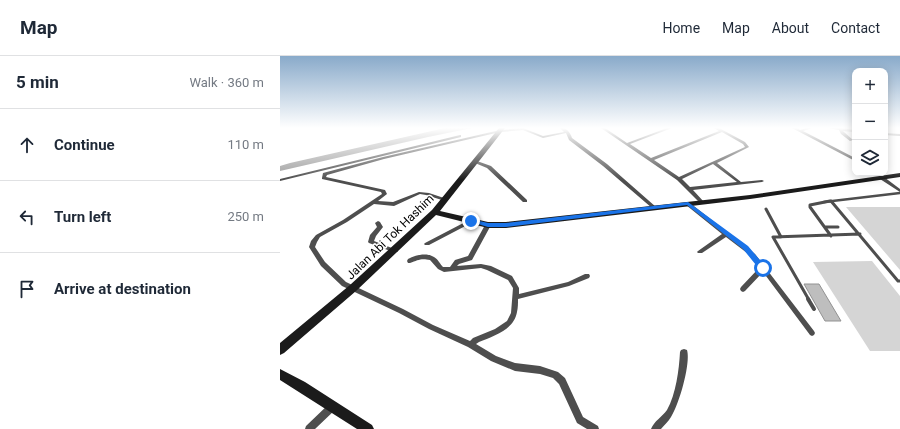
<!DOCTYPE html>
<html lang="en">
<head>
<meta charset="utf-8">
<style>
	body { margin:0; font-family:Roboto,sans-serif; background:#f6f6f7; color:#1f2937 }
	.controls { position:absolute; right:12px; top:12px; display:grid; overflow:hidden; border-radius:8px; box-shadow:0 2px 10px #0003 }
	.controls button { width:36px; height:36px; display:grid; place-items:center; padding:0; border:0; border-bottom:1px solid #e0e1e3; background:#fff; color:#1f2937; font:20px sans-serif }
	.stop { position:absolute; width:12px; height:12px; margin:-9px; border:3px solid #1a73e8; border-radius:50%; background:#fff }
	.stop.end { background:#1a73e8; border-color:#fff; box-shadow:0 1px 4px #0008 }
	.list { margin:0; padding:0; list-style:none }
	h2 { display:flex; justify-content:space-between; align-items:center; height:52px; margin:0; padding:0 16px; font-size:17px }
	h2 small { font-size:13px; font-weight:400; color:#747a83 }
	.list li { display:grid; grid-template-columns:26px 1fr auto; gap:12px; align-items:center; box-sizing:border-box; height:72px; padding:0 16px; border-top:1px solid #e0e1e3 }
	.list b { display:block; font-size:15px; white-space:nowrap }
	.list em { font-size:13px; font-style:normal; color:#747a83 }
	.icon { flex:none; width:22px; height:22px; fill:none; stroke:currentColor; stroke-width:2; stroke-linecap:round; stroke-linejoin:round }
	.map { position:relative; flex:none; width:620px; height:373px; overflow:hidden }
	header { display:flex; align-items:center; gap:24px; box-sizing:border-box; height:56px; padding:0 20px; background:#fff; border-bottom:1px solid #e0e1e3 }
	header strong { font-size:19px }
	nav { display:flex; gap:22px; margin-inline-start:auto; font-size:14px }
	main { display:flex }
	aside { flex:1; background:#fff }
	.map>svg:first-child { display:block }
</style>
</head>
<body>
<header>
<strong>Map</strong>
<nav><a>Home</a><a>Map</a><a>About</a><a>Contact</a></nav>
</header>
<main>
<aside>
<h2>5 min<small>Walk · 360 m</small></h2>
<ul class="list">
<li><svg class="icon" aria-label="ahead" viewBox="0 0 24 24"><path d="M12 20V5M6 11l6-6 6 6"/></svg><div><b>Continue</b></div><em>110 m</em></li>
<li><svg class="icon" aria-label="left" viewBox="0 0 24 24"><path d="M17 20v-9H6M10 6l-5 5 5 5"/></svg><div><b>Turn left</b></div><em>250 m</em></li>
<li><svg class="icon" aria-label="arrive" viewBox="0 0 24 24"><path d="M6 21V4h12l-3 4 3 4H6"/></svg><div><b>Arrive at destination</b></div></li>
</ul>
</aside>
<div class="map">
<svg width="620" height="373" viewBox="0 0 620 373">
	<rect width="100%" height="100%" fill="#fff"/>
	<path fill="#d5d5d5" d="M566,151H620V214Z
		M592,205L620,240V295H590L533,206Z"/>
	<path fill="#9c9c9c" d="M165,72H192L148,81L0,115V110L10,107Z"/>
	<path fill="#bebebe" stroke="#929292" d="M524,228H539L561,265H545Z"/>
	<g fill="none" stroke-linecap="round" stroke-linejoin="round">
		<path stroke="#4e4e4e" stroke-width="2.5" d="M551,145L552,146
			M544,146L620,137"/>
		<path stroke="#4e4e4e" stroke-width="3" d="M550,145L530,149V151L551,180
			M551,145L618,225H620
			M486,153L501,181
			M545,171H558
			M529,244L493,181L580,178"/>
		<path stroke="#4e4e4e" stroke-width="4" d="M528,243L534,253"/>
		<path fill="#4e4e4e" fill-rule="evenodd" d="M243,72L263,80L284,76L280,72C287,72 290,76 292,82L327,108L376,151L374,153L372,152L323,110L289,84L286,77L263,82L243,74L220,76L104,103L47,119L46,121L105,134L107,138L98,145L113,146L139,136L149,137L167,143V144L165,145L146,139L140,138L114,150L94,148L67,166L40,181L37,186L35,191L45,206L66,226L123,253L153,269L190,285L193,282L215,273L227,265L231,257L233,232L228,224L207,214L201,212L164,216L158,213L150,204C141,202 138,204 130,207H128L127,205L128,203C135,199 147,196 154,201C158,203 160,208 163,211H170L175,204L188,200L205,169L208,167L211,169L192,204L179,208L177,210L201,208L211,210L232,220L239,232V238L288,226L305,218H309L310,220L309,222L289,230L238,243C238,247 238,252 237,256C234,274 213,280 199,286L196,288L216,300L235,307L260,310L278,316L285,322L303,361L318,370L319,373H307L297,367L279,328L273,322L260,318L235,315L211,305L188,291L149,273L119,257L62,230L41,210L29,191L31,185L36,179L63,164L102,138L101,136L42,123V122L43,117L103,101L220,74Z
			M321,72H325L347,87L387,72H392L350,88L371,102L439,75L434,72H439L465,86L469,91L437,107L461,126L482,124L484,125L482,126L413,134L424,146V147H420L397,124ZM442,76L463,88L465,91L399,121L374,104ZM433,108L457,126L410,131L402,123Z
			M512,72H517L520,74L526,72H532L523,75L575,102V105Z
			M549,72H560L575,74V76L563,75L564,76L573,84L570,85L561,78L559,74Z
			M605,77L620,78V80L605,79Z
			M180,79H181V81L0,125V123Z
			M195,105H197L211,110L247,144V146H243L207,112L195,107Z
			M600,121H604L620,133V136L600,123Z
			M408,146L410,147L475,198L534,275L535,277L534,279L532,280L530,279L483,216L465,235L463,236L461,235L460,233L461,231L479,212L471,200L446,181L422,197H418L417,196L418,195L442,178L406,149V147Z
			M191,163L193,164L194,165L193,166L149,189H145L144,188L145,187Z
			M98,165L100,166L103,171L96,180L94,185L117,194L118,195L117,196H113L89,187L88,186L90,179L97,171L95,167Z
			M404,293L407,294C411,307 399,349 391,361C388,366 384,369 381,373H371C374,365 382,361 387,354C396,338 399,314 400,296L401,294Z
			M53,346L56,347L57,350L56,353L35,373H25L26,370L50,347Z"/>
		<path fill="#1b1b1b" fill-rule="evenodd" d="M219,72H225L160,155L208,166H226L470,139L620,117V121L470,143L226,172H208L156,159L76,235L4,297L0,299V287L70,229L152,154Z
			M0,313L25,326L92,369L94,373H77L0,324Z"/>
	</g>
	<linearGradient id="sky" x2="0" y2="1"><stop stop-color="#89aaca"/><stop offset="0.58" stop-color="#fff"/><stop offset="1" stop-color="#fff" stop-opacity="0"/></linearGradient>
	<rect width="620" height="124" fill="url(#sky)"/>
	<path fill="#1a73e8" d="M408,146L468,190L485,210V214H480L463,193L407,149L226,171H208L188,165L191,163L208,167H226Z"/>
	<g text-anchor="middle" dominant-baseline="central" stroke-width="3" stroke-linejoin="round" paint-order="stroke">
		<g font-size="12" fill="#000" stroke="#fff">
			<text transform="translate(110 181) rotate(-44)">Jalan Abi Tok Hashim</text>
		</g>
	</g>
</svg>
<div class="controls">
<button>+</button>
<button>−</button>
<button><svg class="icon" aria-label="layers" viewBox="0 0 24 24"><path d="M12 4l9 5-9 5-9-5zM3 14l9 5 9-5"/></svg></button>
</div>
<div class="stop" style="left:483px;top:212px"></div>
<div class="stop end" style="left:191px;top:165px"></div>
</div>
</main>
</body>
</html>
